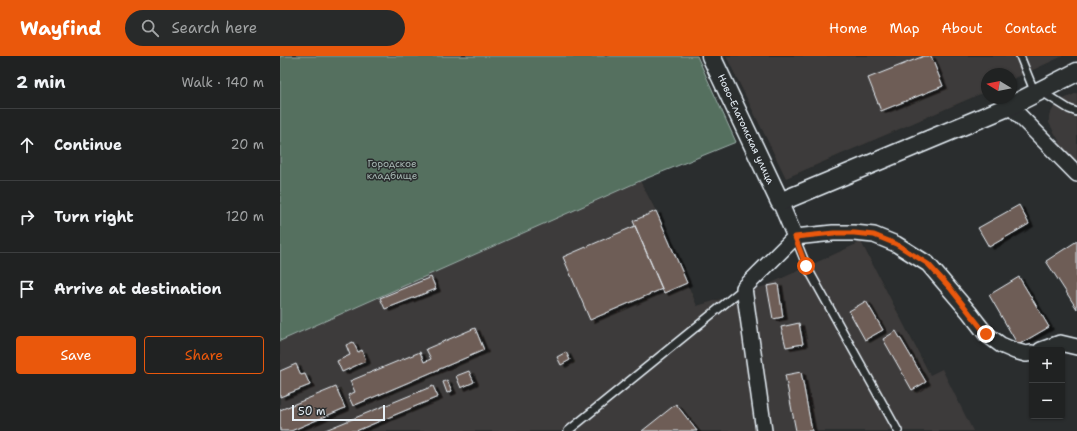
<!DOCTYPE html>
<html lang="en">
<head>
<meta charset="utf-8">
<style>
	body { margin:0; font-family:"Shantell Sans",sans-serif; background:#282a2a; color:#f1f3f6 }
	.controls { position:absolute; right:12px; bottom:12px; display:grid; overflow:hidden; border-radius:4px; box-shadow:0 1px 3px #0004 }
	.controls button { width:36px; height:36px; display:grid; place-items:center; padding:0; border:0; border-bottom:1px solid #3d3f40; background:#202222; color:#f1f3f6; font:20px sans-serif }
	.compass { position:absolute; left:701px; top:12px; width:36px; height:36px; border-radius:50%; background:#202222; box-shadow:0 1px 3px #0004; rotate:280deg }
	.scale { position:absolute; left:12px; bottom:10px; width:93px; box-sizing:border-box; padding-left:4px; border:2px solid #e8f1f8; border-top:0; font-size:11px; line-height:14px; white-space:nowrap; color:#e8f1f8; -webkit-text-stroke:3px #2a2d2e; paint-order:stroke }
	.stop { position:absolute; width:12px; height:12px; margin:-9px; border:3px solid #ea580c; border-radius:50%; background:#fff }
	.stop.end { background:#ea580c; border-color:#fff; box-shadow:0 1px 4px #0008 }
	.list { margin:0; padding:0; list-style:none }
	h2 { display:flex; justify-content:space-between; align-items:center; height:52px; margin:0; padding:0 16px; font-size:17px }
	h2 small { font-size:13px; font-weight:400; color:#a2a4a5 }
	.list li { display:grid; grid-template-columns:26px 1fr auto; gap:12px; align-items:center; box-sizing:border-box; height:72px; padding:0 16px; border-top:1px solid #3d3f40 }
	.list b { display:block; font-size:15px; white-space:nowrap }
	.list em { font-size:13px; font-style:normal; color:#a2a4a5 }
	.actions { display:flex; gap:8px; padding:12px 16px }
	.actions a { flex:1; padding:9px 0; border:1px solid #ea580c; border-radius:4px; text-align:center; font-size:14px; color:#ea580c }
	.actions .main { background:#ea580c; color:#fff }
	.icon { flex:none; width:22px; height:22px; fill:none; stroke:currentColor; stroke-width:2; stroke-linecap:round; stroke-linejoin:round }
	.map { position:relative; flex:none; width:797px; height:375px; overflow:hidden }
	header { display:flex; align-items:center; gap:24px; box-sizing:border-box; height:56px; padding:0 20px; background:#ea580c; color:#fff }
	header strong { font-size:19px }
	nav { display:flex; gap:22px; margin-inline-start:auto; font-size:14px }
	.search { width:280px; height:36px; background:#282a2a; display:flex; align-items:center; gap:10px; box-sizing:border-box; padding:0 14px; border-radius:22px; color:#a2a4a5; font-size:15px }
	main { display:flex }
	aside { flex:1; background:#202222 }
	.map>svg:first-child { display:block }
</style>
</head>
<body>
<header>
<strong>Wayfind</strong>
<div class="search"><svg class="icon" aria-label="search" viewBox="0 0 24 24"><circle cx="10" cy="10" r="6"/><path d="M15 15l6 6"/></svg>Search here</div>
<nav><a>Home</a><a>Map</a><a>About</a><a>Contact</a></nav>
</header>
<main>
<aside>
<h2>2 min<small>Walk · 140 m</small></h2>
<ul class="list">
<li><svg class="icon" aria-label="ahead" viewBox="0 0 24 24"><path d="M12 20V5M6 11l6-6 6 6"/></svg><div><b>Continue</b></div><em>20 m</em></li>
<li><svg class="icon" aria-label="right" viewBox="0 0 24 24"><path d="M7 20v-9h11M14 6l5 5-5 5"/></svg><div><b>Turn right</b></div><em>120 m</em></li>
<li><svg class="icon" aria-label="arrive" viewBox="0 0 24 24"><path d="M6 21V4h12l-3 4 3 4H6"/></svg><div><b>Arrive at destination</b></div></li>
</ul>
<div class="actions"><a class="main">Save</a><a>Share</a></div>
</aside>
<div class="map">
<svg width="797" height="375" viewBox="0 0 797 375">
	<defs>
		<filter id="shadow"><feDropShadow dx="4.5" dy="2.5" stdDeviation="0" flood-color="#0009"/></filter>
	</defs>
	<rect width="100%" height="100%" fill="#2a2d2e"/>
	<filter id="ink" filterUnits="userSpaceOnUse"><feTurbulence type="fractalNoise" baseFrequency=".025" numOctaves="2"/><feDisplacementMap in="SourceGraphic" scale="8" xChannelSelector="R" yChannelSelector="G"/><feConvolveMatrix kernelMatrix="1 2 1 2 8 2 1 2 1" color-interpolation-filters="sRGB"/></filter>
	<g filter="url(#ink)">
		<path fill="#3e3b3a" d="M446,0H783L731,24V18H707V35L506,122Z
			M797,37V107L792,108L769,67V60L777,46Z
			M360,125L376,155L417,250L485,230L581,186L650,319L662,313L693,375H0V285Z"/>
		<path fill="#55705f" stroke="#9eb0ac" d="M0,0H417L456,86L360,125L0,285Z"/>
		<path fill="#6e5d56" stroke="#e8f1f8" filter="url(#shadow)" d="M644,0H651L663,30L601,55L588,22Z
			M739,149L749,168L709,191L698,172Z
			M376,155L407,227L384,237L353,165Z
			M355,170L382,233L310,264L283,201Z
			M797,185V253L766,205Z
			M151,221L156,233L105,253L100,242Z
			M739,221L769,271L738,289L709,239Z
			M498,228L503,261L493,263L487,230Z
			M586,245L603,274L585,284L569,255Z
			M519,267L523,288L506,291L501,271Z
			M195,272L204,294L73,350L68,339L75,336L70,325L140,296L144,306L151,303L146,293Z
			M616,275L646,326L632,334L603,283Z
			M73,286L78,296L82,294L86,305L62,316L57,305L70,299L66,289Z
			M286,296L290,304L281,309L277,301Z
			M16,308L21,319L25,318L30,329L0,341V315Z
			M189,315L194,326L181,332L176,320Z
			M521,316L532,375H516L505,319Z
			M167,324L172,335L167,337L163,326Z
			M153,330L158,341L76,375H43Z
			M56,331L65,352L11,375H0V354Z
			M396,348L417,375H362Z"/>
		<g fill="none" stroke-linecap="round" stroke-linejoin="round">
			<defs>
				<path id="service" d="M740,0L755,37
					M762,36L789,53L797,56
					M515,181L527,211L618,375
					M288,375L464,232"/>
				<path id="minor" d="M730,50L797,118
					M515,181L553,177H574L594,179L616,188L648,208L689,256L706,278L721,289L735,295L746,298L752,297
					M761,294L780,287L797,291
					M484,375L464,232L515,181L500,146"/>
				<path id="tertiary" d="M431,0L500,146L730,50L797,16"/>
			</defs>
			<use href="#service" stroke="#e8f1f8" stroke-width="10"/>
			<use href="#minor" stroke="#e8f1f8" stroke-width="18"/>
			<use href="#tertiary" stroke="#e8f1f8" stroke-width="21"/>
			<use href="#service" stroke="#2a2d2e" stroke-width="7"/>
			<use href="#minor" stroke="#2a2d2e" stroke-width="15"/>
			<use href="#tertiary" stroke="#2a2d2e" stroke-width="18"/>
		</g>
	</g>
	<g fill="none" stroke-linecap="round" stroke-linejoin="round" filter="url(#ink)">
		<path stroke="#ea580c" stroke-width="5" d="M526,210L515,181L554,177H574L594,179L616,188L648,208L670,232L706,278"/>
	</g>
	<g text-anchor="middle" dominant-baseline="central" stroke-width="3" stroke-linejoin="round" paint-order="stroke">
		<g font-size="10" fill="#e8f1f8" stroke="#2a2d2e">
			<text transform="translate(466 73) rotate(65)">Ново-Елатомская улица</text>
		</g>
		<g font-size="10" fill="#a6b7b3" stroke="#2a2d2e">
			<text x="112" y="107">Городское<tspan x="112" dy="12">кладбище</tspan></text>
		</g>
	</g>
</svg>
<div class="controls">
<button>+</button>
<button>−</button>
</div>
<svg class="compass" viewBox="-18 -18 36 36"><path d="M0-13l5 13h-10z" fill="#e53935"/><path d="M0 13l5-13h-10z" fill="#a2a4a5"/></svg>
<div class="scale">50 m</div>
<div class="stop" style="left:526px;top:210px"></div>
<div class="stop end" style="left:706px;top:278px"></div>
</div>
</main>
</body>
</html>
